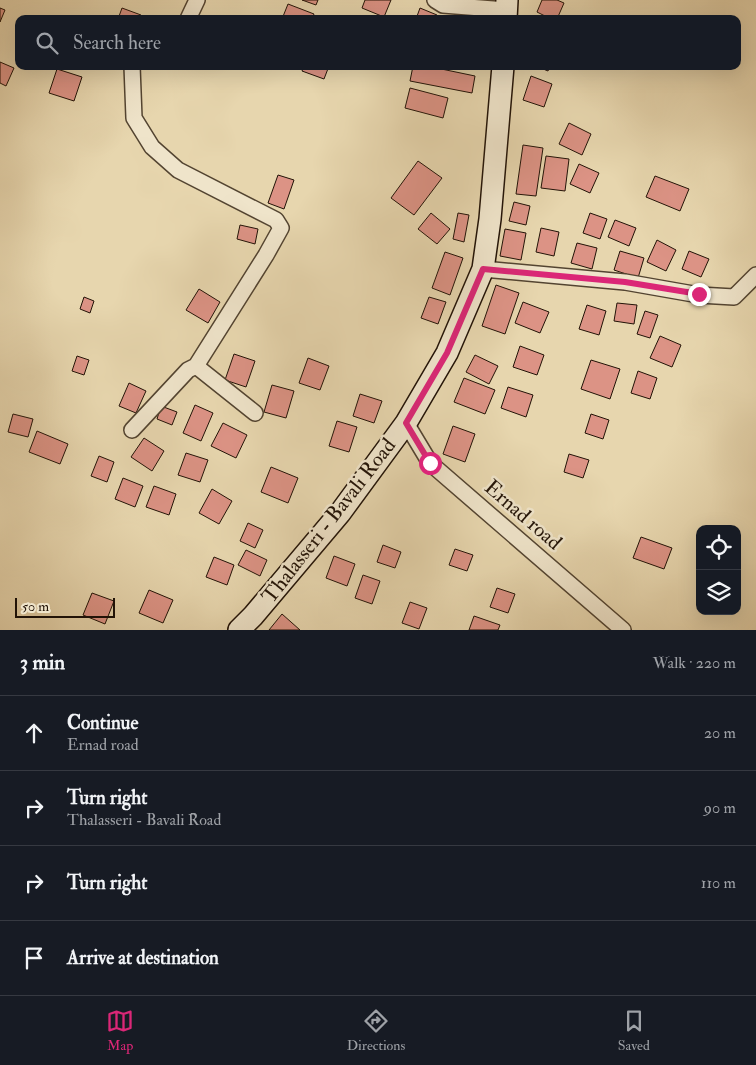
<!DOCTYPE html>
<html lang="en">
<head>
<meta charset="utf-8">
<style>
	body { margin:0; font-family:"IM FELL Double Pica",serif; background:#20242c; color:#f1f3f6 }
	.controls { position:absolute; right:15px; bottom:15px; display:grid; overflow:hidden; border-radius:10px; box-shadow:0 5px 20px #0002 }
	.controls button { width:45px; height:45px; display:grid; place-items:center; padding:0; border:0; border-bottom:1px solid #363941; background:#171b24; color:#f1f3f6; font:25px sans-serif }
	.scale { position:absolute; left:15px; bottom:12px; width:100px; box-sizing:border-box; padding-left:5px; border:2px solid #221307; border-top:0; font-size:14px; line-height:18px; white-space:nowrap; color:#221307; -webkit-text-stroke:4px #efe4ca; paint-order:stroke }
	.stop { position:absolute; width:15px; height:15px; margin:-11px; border:4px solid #db2777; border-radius:50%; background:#fff }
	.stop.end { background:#db2777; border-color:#fff; box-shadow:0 1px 5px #0008 }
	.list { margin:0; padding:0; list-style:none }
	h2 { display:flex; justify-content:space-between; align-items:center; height:65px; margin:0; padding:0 20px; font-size:21px }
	h2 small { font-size:16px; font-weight:400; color:#9ea1a6 }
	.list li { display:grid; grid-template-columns:32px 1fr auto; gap:15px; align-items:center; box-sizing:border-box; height:75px; padding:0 20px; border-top:1px solid #363941 }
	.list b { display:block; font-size:19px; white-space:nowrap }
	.list p { margin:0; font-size:16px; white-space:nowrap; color:#9ea1a6 }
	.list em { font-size:16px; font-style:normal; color:#9ea1a6 }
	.icon { flex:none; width:28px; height:28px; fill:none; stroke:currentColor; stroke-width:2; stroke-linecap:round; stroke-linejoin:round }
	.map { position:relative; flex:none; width:756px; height:630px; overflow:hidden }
	.search { position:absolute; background:#171b24; box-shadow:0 5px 20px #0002; left:15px; right:15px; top:15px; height:55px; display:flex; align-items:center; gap:12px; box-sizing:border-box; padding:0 18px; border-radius:10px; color:#9ea1a6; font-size:19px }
	.sheet { height:365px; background:#171b24 }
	nav { display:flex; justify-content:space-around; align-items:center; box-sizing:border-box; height:70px; border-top:1px solid #363941; background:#171b24; font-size:14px; color:#9ea1a6 }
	nav a { display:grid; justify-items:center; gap:2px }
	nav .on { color:#db2777 }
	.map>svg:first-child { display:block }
</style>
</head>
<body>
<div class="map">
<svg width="756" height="630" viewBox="0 0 756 630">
	<rect width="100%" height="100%" fill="#e7d6ae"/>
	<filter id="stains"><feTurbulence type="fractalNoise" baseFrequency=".004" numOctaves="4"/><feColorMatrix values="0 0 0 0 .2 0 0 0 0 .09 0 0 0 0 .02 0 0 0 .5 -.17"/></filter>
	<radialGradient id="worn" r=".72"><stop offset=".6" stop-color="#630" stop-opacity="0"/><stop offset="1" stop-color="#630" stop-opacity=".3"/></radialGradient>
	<path fill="#dc9385" stroke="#221307" d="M302,0H318L316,5Z
		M365,0H391L384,17L362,8Z
		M542,0H557L564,3L557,19H551L537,12Z
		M288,4L314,14L312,19H282Z
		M0,8L5,10L0,22Z
		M122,8L141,15L140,19H118Z
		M420,8L437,15L436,19H416Z
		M0,62L14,68L6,86L0,83Z
		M304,66H329L324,79L302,71Z
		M413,66H427L475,76L472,93L410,81Z
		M536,66H550L548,71Z
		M57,69L82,77L74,101L49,93Z
		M531,76L552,84L544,107L523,100Z
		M410,88L448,98L443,118L405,108Z
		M569,123L591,134L582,155L559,144Z
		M523,145L543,148L536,196L516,194Z
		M546,156L569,159L565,191L541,188Z
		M418,161L442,178L414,215L391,198Z
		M579,164L599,173L590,193L570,184Z
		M278,175L294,180L284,209L268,203Z
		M655,176L689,189L680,211L646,197Z
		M514,202L530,206L526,225L509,221Z
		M431,213L450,229L437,244L418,229Z
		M458,213L469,215L464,242L453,239Z
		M590,213L607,219L600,239L583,233Z
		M615,220L636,228L629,246L608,237Z
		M240,225L258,229L255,244L237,239Z
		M541,228L559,232L554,256L536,252Z
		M505,229L526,233L521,260L500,256Z
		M657,240L676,250L666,271L647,262Z
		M577,243L597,248L592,269L571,263Z
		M620,251L644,258L638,278L614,270Z
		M689,251L709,259L701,277L682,269Z
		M445,252L463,258L450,295L432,288Z
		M496,285L519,293L505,334L482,326Z
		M199,289L220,302L208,323L186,310Z
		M84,297L94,301L90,313L80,309Z
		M429,297L446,302L438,324L421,318Z
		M523,302L549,312L540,333L515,323Z
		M617,303L637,305L634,324L614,321Z
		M587,305L606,311L599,335L579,329Z
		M645,311L658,315L650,338L637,334Z
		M660,336L681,345L672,367L650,358Z
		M520,346L544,355L537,375L513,367Z
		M234,354L255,361L246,387L225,380Z
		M475,355L498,366L489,384L466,372Z
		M77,356L89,360L84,375L72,371Z
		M308,358L329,366L320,390L299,383Z
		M591,360L620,369L610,399L581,389Z
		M638,371L657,378L650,399L631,393Z
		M464,378L495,390L485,414L454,402Z
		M129,383L146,391L136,413L119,406Z
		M272,385L294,391L286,418L264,412Z
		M508,387L533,395L526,417L501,408Z
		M360,394L382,401L374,423L353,416Z
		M195,405L213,413L201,441L183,433Z
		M161,406L177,412L172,425L157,419Z
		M13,414L33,419L28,437L8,432Z
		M591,414L609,420L603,439L585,433Z
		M337,421L357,427L349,452L329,446Z
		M223,423L247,435L236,458L211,446Z
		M453,426L475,434L465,462L443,454Z
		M37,431L68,444L60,464L29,452Z
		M144,438L164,451L152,471L131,457Z
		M186,453L208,460L200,482L178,475Z
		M569,454L589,460L583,478L564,472Z
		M99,456L114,462L107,482L91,476Z
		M271,467L298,478L288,503L261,492Z
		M123,478L143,486L135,507L115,499Z
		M154,486L176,494L169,515L146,507Z
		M212,489L232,501L219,524L199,513Z
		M248,523L263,530L255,548L240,541Z
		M641,537L672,548L664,569L633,558Z
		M383,545L401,552L395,568L377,562Z
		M455,549L473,555L467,571L449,565Z
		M246,550L267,560L260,576L238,565Z
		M334,556L355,564L347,586L326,578Z
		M214,557L234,565L227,585L206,577Z
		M363,575L380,581L372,604L355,598Z
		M497,588L515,594L508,613L490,607Z
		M149,590L173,600L163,623L139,613Z
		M92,593L114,601L105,624L83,615Z
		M410,602L427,608L419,629L402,623Z
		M282,614L300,630H269Z
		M474,616L500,625L498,630H469Z"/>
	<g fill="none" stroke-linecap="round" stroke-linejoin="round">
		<defs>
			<path id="street" d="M435,0L443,5L506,10
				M188,19L197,0
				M483,269L625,282L699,295L734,297L756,275
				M196,366L255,413
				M406,423L430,463L623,630
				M132,430L188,370L196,366L266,255L281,228L276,220L178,170L152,147L134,118L132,66"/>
			<path id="secondary" d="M506,19L507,0
				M239,630L253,616L340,513L406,423L447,353L483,269L490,219L503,66"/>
		</defs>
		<use href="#street" stroke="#534431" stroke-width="18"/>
		<use href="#secondary" stroke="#221307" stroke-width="24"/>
		<use href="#street" stroke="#efe4ca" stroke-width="15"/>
		<use href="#secondary" stroke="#efe4ca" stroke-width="21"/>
	</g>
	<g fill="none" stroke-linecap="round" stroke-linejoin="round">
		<path stroke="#db2777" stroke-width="6" d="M430,463L406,423L447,353L483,269L625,282L699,294"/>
	</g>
	<g text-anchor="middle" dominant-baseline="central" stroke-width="5" stroke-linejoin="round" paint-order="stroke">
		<g font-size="21" fill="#221307" stroke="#efe4ca">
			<text transform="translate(523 515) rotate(41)">Ernad road</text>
			<text transform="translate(329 521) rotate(-52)">Thalasseri - Bavali Road</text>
		</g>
	</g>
	<rect width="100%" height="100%" filter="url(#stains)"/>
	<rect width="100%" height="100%" fill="url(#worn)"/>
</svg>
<div class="controls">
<button><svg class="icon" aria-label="locate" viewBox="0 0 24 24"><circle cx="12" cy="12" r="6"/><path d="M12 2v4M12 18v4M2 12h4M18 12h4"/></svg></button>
<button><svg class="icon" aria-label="layers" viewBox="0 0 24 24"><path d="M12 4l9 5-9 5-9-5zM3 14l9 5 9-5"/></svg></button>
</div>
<div class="scale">50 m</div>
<div class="stop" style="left:430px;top:463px"></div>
<div class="stop end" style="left:699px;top:294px"></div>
<div class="search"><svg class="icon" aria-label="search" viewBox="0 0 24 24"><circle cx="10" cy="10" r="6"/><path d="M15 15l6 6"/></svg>Search here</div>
</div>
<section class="sheet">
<h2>3 min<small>Walk · 220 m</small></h2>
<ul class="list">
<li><svg class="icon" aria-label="ahead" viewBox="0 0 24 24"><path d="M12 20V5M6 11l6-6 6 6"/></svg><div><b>Continue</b><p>Ernad road</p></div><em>20 m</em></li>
<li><svg class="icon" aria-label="right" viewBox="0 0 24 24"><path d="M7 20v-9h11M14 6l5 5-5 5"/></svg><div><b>Turn right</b><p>Thalasseri - Bavali Road</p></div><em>90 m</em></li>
<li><svg class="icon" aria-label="right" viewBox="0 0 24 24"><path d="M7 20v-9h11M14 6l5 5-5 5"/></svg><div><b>Turn right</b></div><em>110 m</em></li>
<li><svg class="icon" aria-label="arrive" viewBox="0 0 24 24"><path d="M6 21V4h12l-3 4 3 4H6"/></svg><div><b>Arrive at destination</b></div></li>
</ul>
</section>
<nav>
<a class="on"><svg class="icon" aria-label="map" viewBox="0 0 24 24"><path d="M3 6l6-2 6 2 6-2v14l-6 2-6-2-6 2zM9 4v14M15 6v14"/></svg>Map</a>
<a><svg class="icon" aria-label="directions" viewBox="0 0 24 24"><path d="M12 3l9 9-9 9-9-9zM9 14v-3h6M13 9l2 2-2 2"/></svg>Directions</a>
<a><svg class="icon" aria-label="saved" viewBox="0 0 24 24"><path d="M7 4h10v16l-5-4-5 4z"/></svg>Saved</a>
</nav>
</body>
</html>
